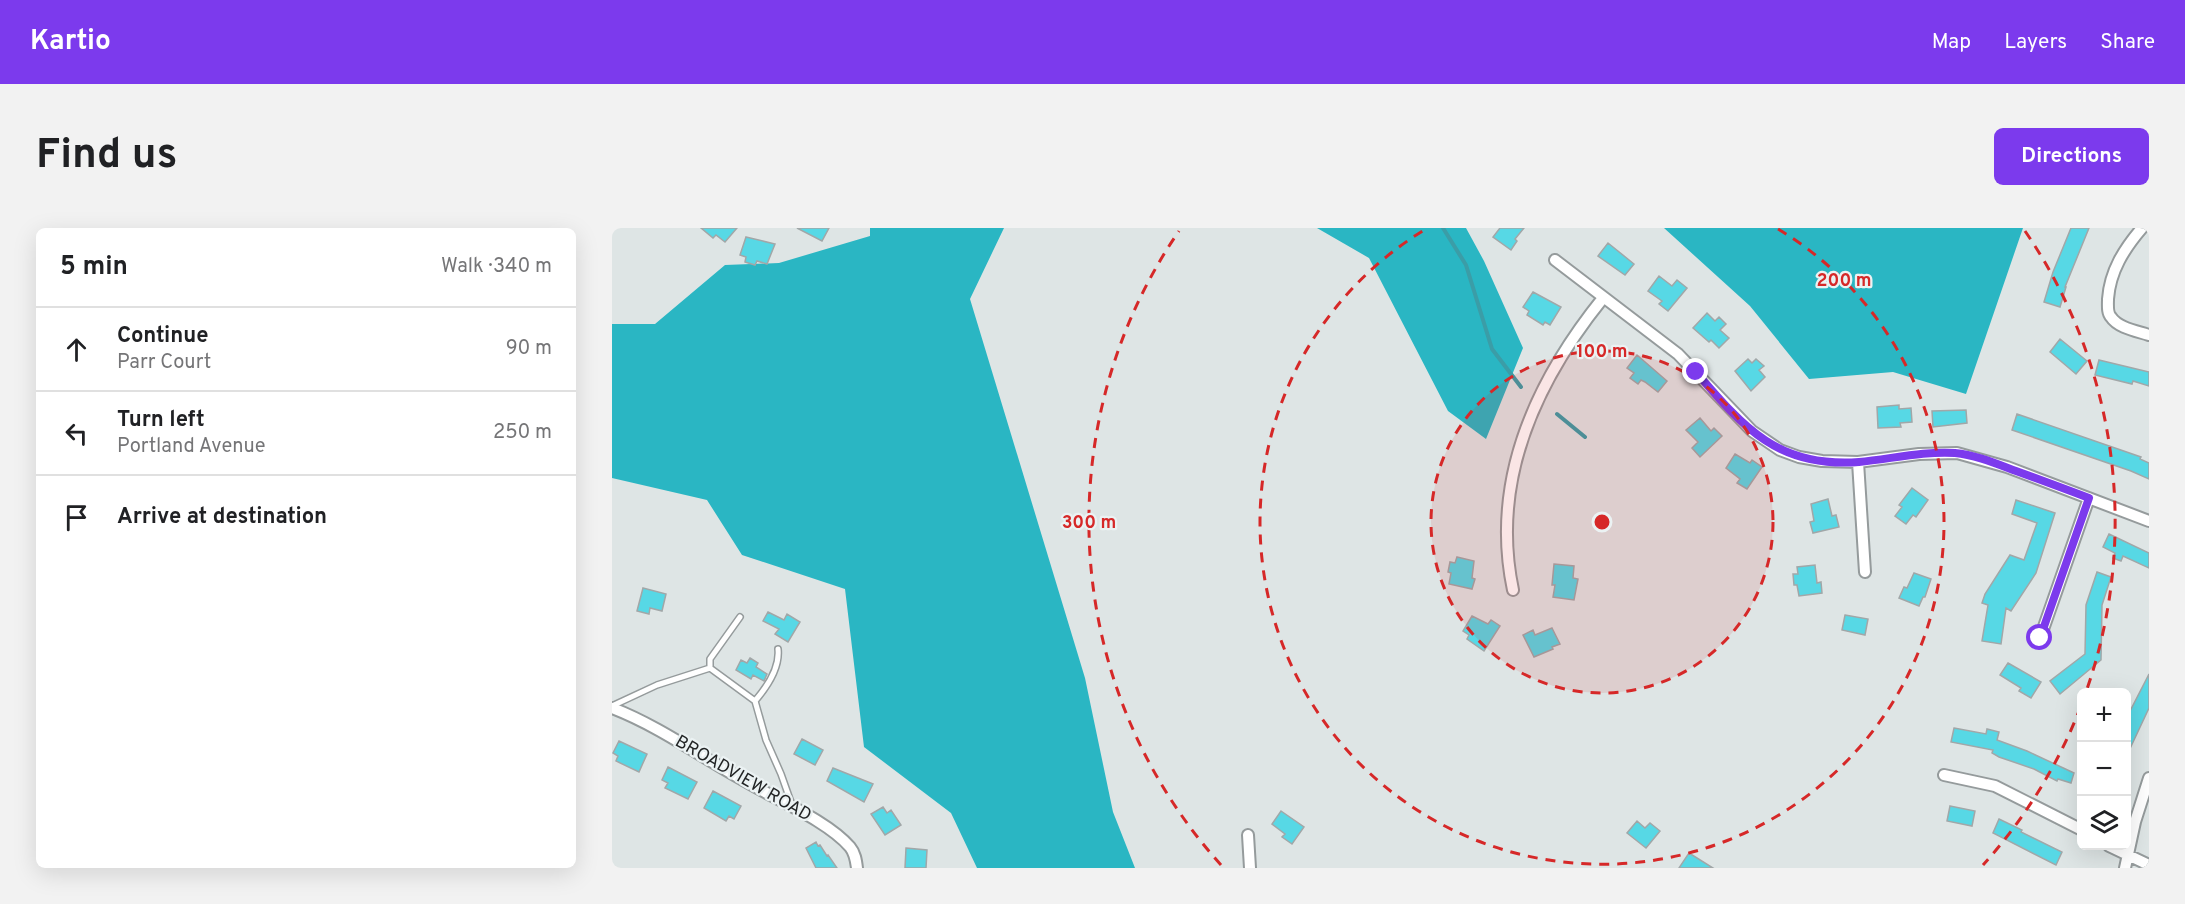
<!DOCTYPE html>
<html lang="en">
<head>
<meta charset="utf-8">
<style>
	body { margin:0; font-family:Overpass,sans-serif; background:#f2f2f2; color:#202124 }
	.controls { position:absolute; right:18px; bottom:18px; display:grid; overflow:hidden; border-radius:9px; box-shadow:0 6px 24px #0002 }
	.controls button { width:54px; height:54px; display:grid; place-items:center; padding:0; border:0; border-bottom:2px solid #e0e0e0; background:#fff; color:#202124; font:30px sans-serif }
	.stop { position:absolute; width:18px; height:18px; margin:-14px; border:4px solid #7c3aed; border-radius:50%; background:#fff }
	.stop.end { background:#7c3aed; border-color:#fff; box-shadow:0 2px 6px #0008 }
	.list { margin:0; padding:0; list-style:none }
	h2 { display:flex; justify-content:space-between; align-items:center; height:78px; margin:0; padding:0 24px; font-size:26px }
	h2 small { font-size:20px; font-weight:400; color:#757577 }
	.list li { display:grid; grid-template-columns:39px 1fr auto; gap:18px; align-items:center; box-sizing:border-box; height:84px; padding:0 24px; border-top:2px solid #e0e0e0 }
	.list b { display:block; font-size:22px; white-space:nowrap }
	.list p { margin:0; font-size:20px; white-space:nowrap; color:#757577 }
	.list em { font-size:20px; font-style:normal; color:#757577 }
	.icon { flex:none; width:33px; height:33px; fill:none; stroke:currentColor; stroke-width:2; stroke-linecap:round; stroke-linejoin:round }
	.map { position:relative; flex:none; width:1537px; height:640px; overflow:hidden; border-radius:9px }
	header { display:flex; align-items:center; gap:36px; box-sizing:border-box; height:84px; padding:0 30px; background:#7c3aed; color:#fff }
	header strong { font-size:28px }
	nav { display:flex; gap:33px; margin-inline-start:auto; font-size:21px }
	.intro { display:flex; align-items:center; justify-content:space-between; box-sizing:border-box; height:144px; padding:0 36px }
	h1 { margin:0; font-size:42px }
	.button { padding:15px 27px; border-radius:9px; background:#7c3aed; color:#fff; font-size:21px; font-weight:700 }
	main { display:flex; gap:36px; padding:0 36px }
	aside { flex:1; background:#fff; border-radius:9px; box-shadow:0 6px 24px #0002 }
	.map>svg:first-child { display:block }
</style>
</head>
<body>
<header>
<strong>Kartio</strong>
<nav><a>Map</a><a>Layers</a><a>Share</a></nav>
</header>
<div class="intro"><h1>Find us</h1><a class="button">Directions</a></div>
<main>
<aside>
<h2>5 min<small>Walk · 340 m</small></h2>
<ul class="list">
<li><svg class="icon" aria-label="ahead" viewBox="0 0 24 24"><path d="M12 20V5M6 11l6-6 6 6"/></svg><div><b>Continue</b><p>Parr Court</p></div><em>90 m</em></li>
<li><svg class="icon" aria-label="left" viewBox="0 0 24 24"><path d="M17 20v-9H6M10 6l-5 5 5 5"/></svg><div><b>Turn left</b><p>Portland Avenue</p></div><em>250 m</em></li>
<li><svg class="icon" aria-label="arrive" viewBox="0 0 24 24"><path d="M6 21V4h12l-3 4 3 4H6"/></svg><div><b>Arrive at destination</b></div></li>
</ul>
</aside>
<div class="map">
<svg width="1537" height="640" viewBox="0 0 1537 640">
	<rect width="100%" height="100%" fill="#dee5e5"/>
	<path fill="#2ab6c3" d="M258,0H392L358,71L473,450L501,584L523,640H365L339,585L252,519L233,361L130,327L95,272L0,250V96H43L113,37L167,35L258,8Z
		M705,0H854L872,33L911,120L874,211L836,183L757,30Z
		M1052,0H1411L1354,166L1281,144L1197,151L1138,78Z"/>
	<g fill="none" stroke-linecap="round" stroke-linejoin="round">
		<path stroke="#3b9da7" stroke-width="4" d="M831,0L854,37L880,121L909,159
			M945,186L973,209"/>
	</g>
	<path fill="#57d8e5" stroke="#a1a7a8" stroke-width="1.5" d="M89,0H125L113,14L104,7L101,10Z
		M185,0H217L210,13Z
		M888,0H912L903,11L905,13L899,22L881,9Z
		M1459,0H1477L1453,59H1454L1448,79L1432,74L1441,44Z
		M134,9L163,16L155,36L145,33L143,37L133,34L134,29L128,27Z
		M996,15L1022,36L1013,47L986,28Z
		M1047,48L1060,58L1065,52L1075,60L1056,83L1047,76L1050,73L1036,63Z
		M921,64L949,79L938,97L933,94L931,97L915,87L917,83L911,79Z
		M1095,85L1103,93L1107,89L1114,96L1108,102L1117,110L1107,120L1099,112L1097,114L1081,100Z
		M1448,111L1475,133L1464,146L1438,124Z
		M1025,127L1055,153L1046,164L1033,154L1029,152L1026,156L1018,150L1022,145L1015,140Z
		M1136,131L1140,135L1144,131L1152,138L1147,142L1153,149L1139,163L1123,143Z
		M1487,132L1537,144V158L1521,153L1520,156L1483,147Z
		M1287,177V181L1299,180L1300,194L1288,195L1289,199L1266,200L1265,179Z
		M1354,182L1355,195L1321,199L1320,183Z
		M1405,186L1529,229L1528,231L1537,235V251L1519,243L1400,202Z
		M1088,190L1099,203L1102,200L1110,208L1088,229L1080,220L1086,214L1074,202Z
		M1123,226L1138,235L1140,232L1150,239L1135,261L1125,255L1128,251L1114,240Z
		M1300,260L1316,272L1304,289L1301,287L1294,296L1283,288L1290,279L1287,277Z
		M1216,271L1220,288L1224,287L1227,299L1201,305L1198,294L1202,293L1199,276Z
		M1404,272L1443,285L1424,345L1399,383L1394,380L1389,416L1370,413L1376,377L1370,375L1373,366L1398,327L1412,332L1425,295L1400,286Z
		M1497,306L1537,325V340L1511,328L1509,333L1501,330L1503,325L1491,319Z
		M845,329L862,333L860,350L863,351L860,361L837,356L839,345L836,344L838,334L843,335Z
		M942,336L962,338L961,350L966,351L962,372L941,369L943,357H940Z
		M1203,337L1205,355L1209,354L1210,365L1187,368L1185,357H1182L1181,346H1186L1185,339Z
		M1485,344L1499,349L1490,377L1489,432L1448,466L1438,453L1473,426L1474,377Z
		M1302,345L1319,351L1313,369H1311L1307,378L1287,370L1292,359L1295,360Z
		M31,360L54,366L50,383L38,380L37,386L25,383Z
		M156,384L172,392L175,386L188,394L176,414L163,406L167,401L151,393Z
		M1233,387L1256,391L1253,407L1230,402Z
		M860,388L876,396L879,392L888,398L872,423L855,411L857,407L851,403Z
		M940,400L948,416L940,419L941,421L922,429L911,407L921,402L923,407Z
		M138,430L146,435L144,439L155,446L152,453L141,447L139,451L124,442L129,432L135,435Z
		M1396,435L1429,454L1419,470L1407,463L1409,460L1388,447Z
		M1537,446V480L1515,527V489Z
		M1342,500L1374,506L1375,501L1387,504L1385,512L1415,523L1462,545L1459,555L1446,551L1445,553L1422,541L1387,529L1380,525L1381,522L1339,514Z
		M190,511L211,522L203,537L182,526Z
		M7,513L35,526L27,544L4,533L6,528L1,525Z
		M56,539L85,554L76,571L53,560L56,555L50,552Z
		M221,540L261,556L252,574L215,553Z
		M101,563L129,578L122,591L117,588L114,593L92,580Z
		M1338,578L1363,583L1360,598L1335,593Z
		M271,579L275,585L279,582L289,597L273,607L259,586Z
		M669,583L692,599L680,616L670,609L673,606L660,596Z
		M1387,591L1410,602L1409,604L1450,624L1444,637L1381,605Z
		M1025,593L1033,600L1038,595L1048,603L1034,620L1015,605Z
		M204,614L206,618L208,617L215,628L216,627L225,640H204L194,620Z
		M294,620L315,622L314,640H293Z
		M1077,625L1101,640H1067Z"/>
	<g fill="none" stroke-linecap="round" stroke-linejoin="round">
		<defs>
			<path id="service" d="M98,440V431L128,389
				M143,473C155,459 168,439 166,421
				M0,478L45,457L98,440L143,473L154,512L169,546L180,577"/>
			<path id="minor" d="M1530,0C1512,21 1498,43 1496,71C1496,77 1495,85 1499,89C1506,100 1525,103 1537,107
				M943,32L1066,126L1140,203L1168,222L1187,229L1210,233L1246,234L1307,226L1345,225L1395,239L1537,293
				M1246,234L1253,344
				M901,362C878,253 924,153 991,70
				M1428,410L1477,270
				M0,480C47,498 89,529 133,553C163,571 216,593 238,619C243,625 244,632 245,640
				M1332,547L1383,558L1470,602
				M636,607L638,640
				M1497,618L1537,637
				M1513,640L1523,594L1537,550"/>
		</defs>
		<use href="#service" stroke="#959b9c" stroke-width="8"/>
		<use href="#minor" stroke="#959b9c" stroke-width="14"/>
		<use href="#service" stroke="#fff" stroke-width="5"/>
		<use href="#minor" stroke="#fff" stroke-width="10"/>
	</g>
	<g fill="none" stroke-linecap="round" stroke-linejoin="round">
		<path stroke="#7c3aed" stroke-width="8" d="M1084,144C1132,200 1166,240 1247,234C1279,231 1311,223 1343,225C1364,227 1385,236 1404,243C1429,252 1453,261 1477,270L1428,410"/>
	</g>
	<circle cx="990" cy="294" r="171" fill="#d62828" fill-opacity=".12"/>
	<g fill="none" stroke="#d62828" stroke-width="3" stroke-dasharray="10 8">
		<circle cx="990" cy="294" r="171"/>
		<path d="M1166 1A342 342 0 1 1 814 1"/>
		<path d="M1469 478A513 513 0 0 1 1371 637M609 637A513 513 0 0 1 567 3M1413 3A513 513 0 0 1 1475 461"/>
	</g>
	<g text-anchor="middle" dominant-baseline="central" stroke-width="4.5" stroke-linejoin="round" paint-order="stroke">
		<g font-size="18" fill="#222425" stroke="#ebf2f3">
			<text transform="translate(131 551) rotate(30)">BROADVIEW ROAD</text>
		</g>
	</g>
	<circle cx="990" cy="294" r="9" fill="#d62828" stroke="#ebf2f3" stroke-width="3"/>
	<g font-size="18" text-anchor="middle" font-weight="bold" fill="#d62828" stroke="#ebf2f3" stroke-width="4.5" stroke-linejoin="round" paint-order="stroke">
		<text x="1232" y="58">200 m</text>
		<text x="990" y="129">100 m</text>
		<text x="477" y="300">300 m</text>
	</g>
</svg>
<div class="controls">
<button>+</button>
<button>−</button>
<button><svg class="icon" aria-label="layers" viewBox="0 0 24 24"><path d="M12 4l9 5-9 5-9-5zM3 14l9 5 9-5"/></svg></button>
</div>
<div class="stop" style="left:1428px;top:410px"></div>
<div class="stop end" style="left:1084px;top:144px"></div>
</div>
</main>
</body>
</html>
